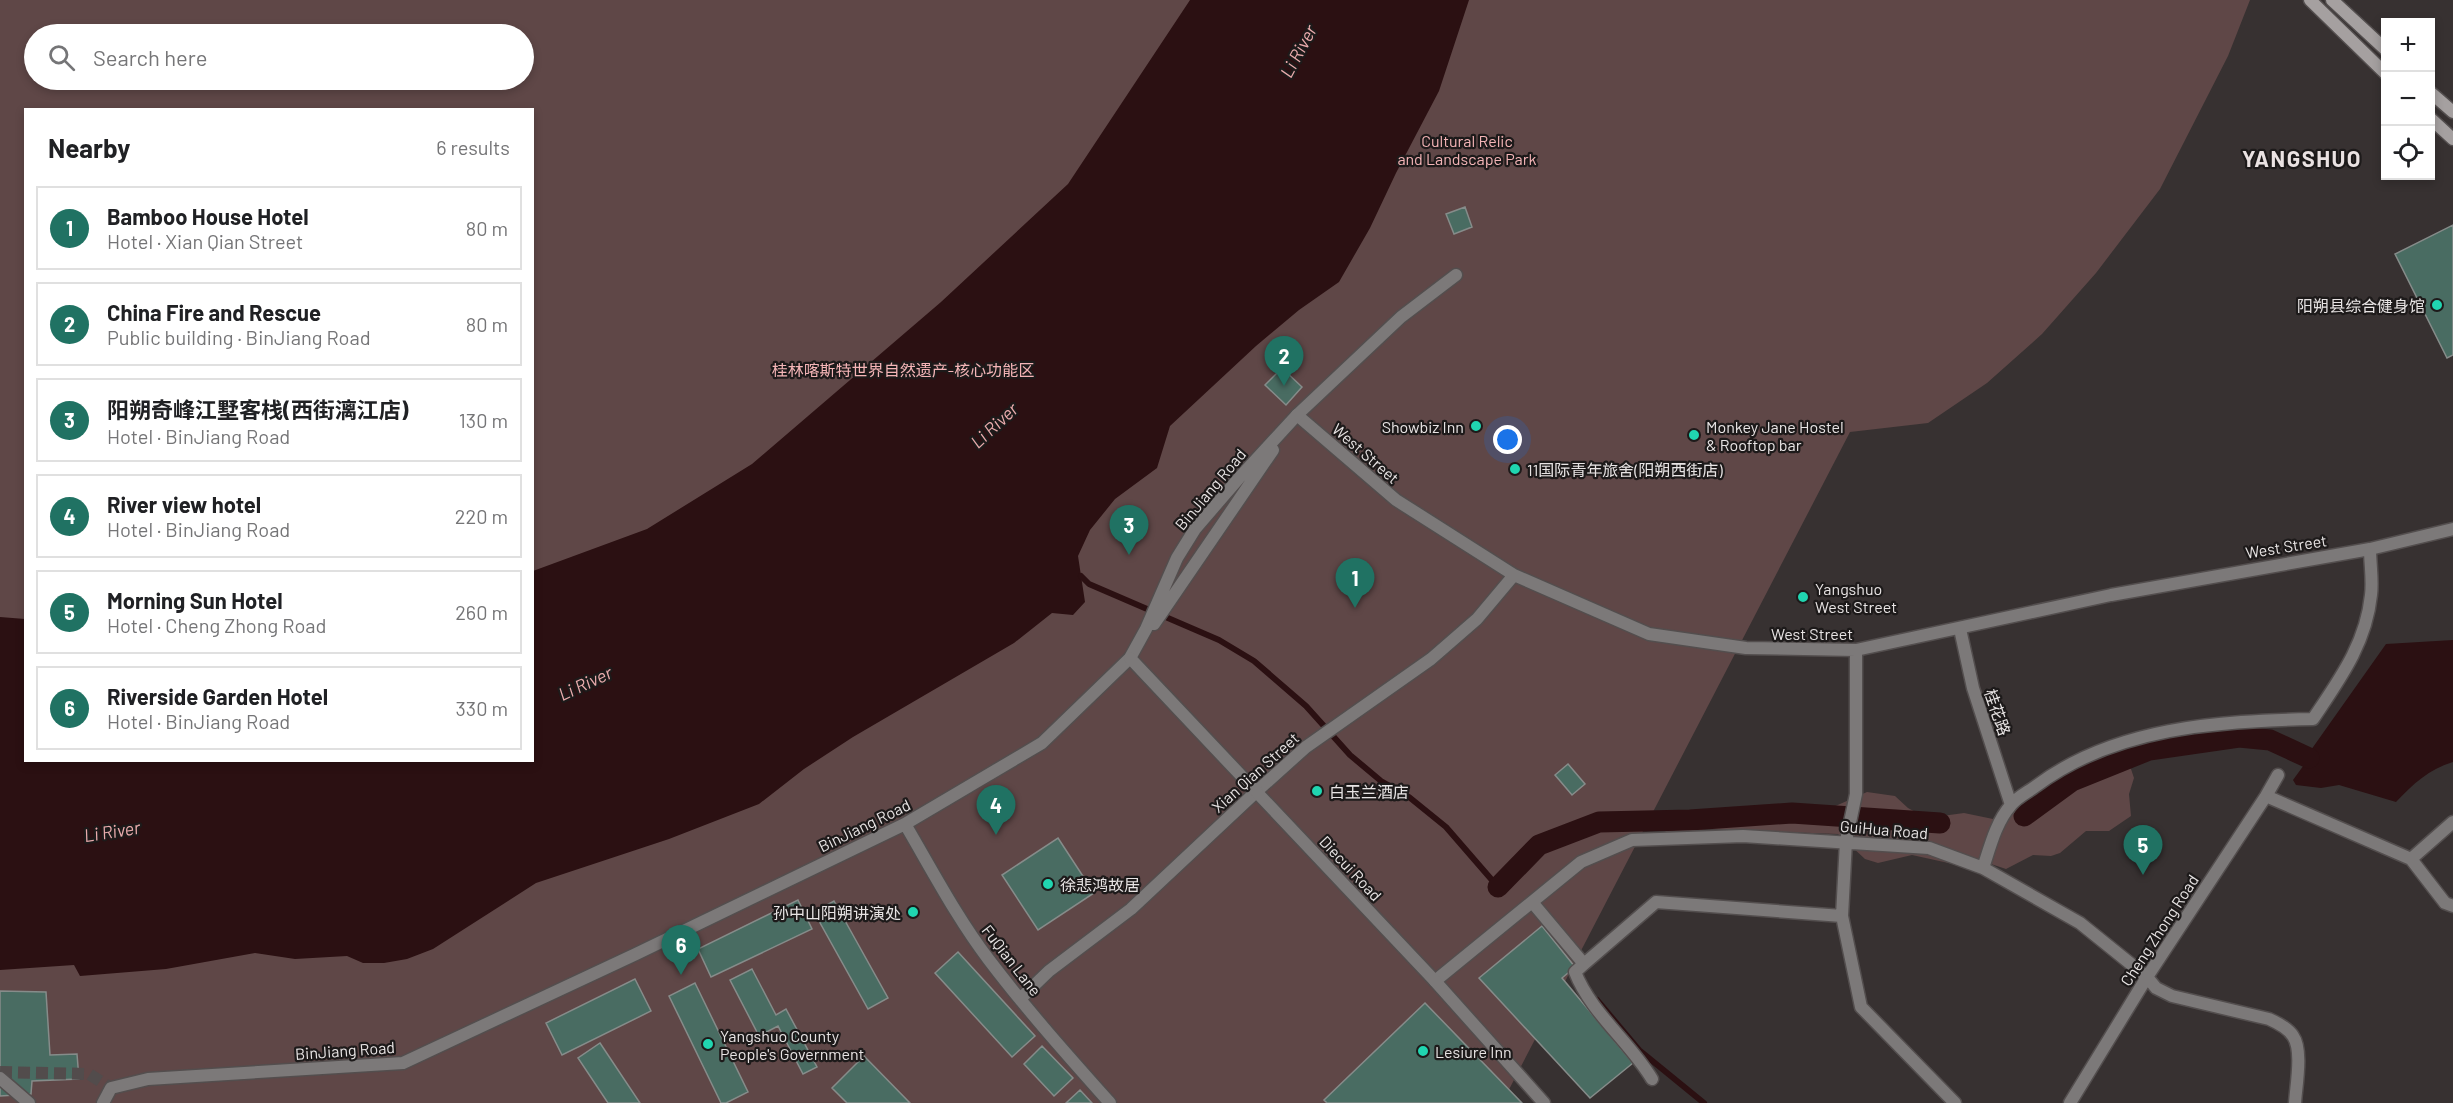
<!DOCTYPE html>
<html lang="en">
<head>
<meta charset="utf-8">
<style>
	body { margin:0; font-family:Barlow,"Noto Sans SC",sans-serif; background:#f2f2f2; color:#202124 }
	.controls { position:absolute; right:18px; top:18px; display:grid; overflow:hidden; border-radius:0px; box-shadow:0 3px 9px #0003 }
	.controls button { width:54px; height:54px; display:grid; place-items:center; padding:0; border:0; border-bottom:2px solid #e0e0e0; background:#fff; color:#202124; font:30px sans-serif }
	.you { position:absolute; left:1508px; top:440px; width:21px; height:21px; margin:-15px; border:4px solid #fff; border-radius:50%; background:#1a73e8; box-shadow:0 0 0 9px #1a73e833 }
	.badge { display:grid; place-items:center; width:39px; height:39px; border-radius:50%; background:#207263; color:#fff; font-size:20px; font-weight:700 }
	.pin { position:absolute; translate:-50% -50px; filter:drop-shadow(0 2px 3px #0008) }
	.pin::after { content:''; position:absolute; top:32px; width:21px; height:18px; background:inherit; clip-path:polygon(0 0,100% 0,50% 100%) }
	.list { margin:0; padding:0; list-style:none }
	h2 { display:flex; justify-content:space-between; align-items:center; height:78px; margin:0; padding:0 24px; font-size:26px }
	h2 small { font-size:20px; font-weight:400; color:#757577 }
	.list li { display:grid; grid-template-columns:39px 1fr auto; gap:18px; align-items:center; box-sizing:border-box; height:84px; margin:0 12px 12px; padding:0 12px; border:2px solid #e0e0e0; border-radius:0px }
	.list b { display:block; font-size:22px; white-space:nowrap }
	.list p { margin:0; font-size:20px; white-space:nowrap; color:#757577 }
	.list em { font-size:20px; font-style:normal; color:#757577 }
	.icon { flex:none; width:33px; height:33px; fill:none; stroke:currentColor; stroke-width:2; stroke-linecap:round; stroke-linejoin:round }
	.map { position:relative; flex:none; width:2453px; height:1103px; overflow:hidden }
	.search { position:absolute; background:#fff; box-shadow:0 3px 9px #0003; left:24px; top:24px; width:510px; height:66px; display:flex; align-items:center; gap:15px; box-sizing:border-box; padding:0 21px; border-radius:33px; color:#757577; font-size:22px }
	.panel { position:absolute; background:#fff; box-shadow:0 3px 9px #0003; left:24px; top:108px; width:510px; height:654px; border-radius:0px }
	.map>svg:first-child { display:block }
</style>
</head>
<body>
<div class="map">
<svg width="2453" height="1103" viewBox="0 0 2453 1103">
	<rect width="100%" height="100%" fill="#373131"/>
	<path fill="#5f4747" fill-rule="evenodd" d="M0,0H2250L2228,56L2160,189L2096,273L2042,334L1987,383L1928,423L1850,432L1502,1103H0ZM34,34H524V80H34ZM26,110H532V760H26Z
		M2115,755L2131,769L2134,778L2129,794L2131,816L2109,831H2086L2060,853L2051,856L2033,855L2006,869L1973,858L1953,864L1912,855L1878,863L1865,859L1838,834L1705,829L1683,833H1667L1662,828L1665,825L1779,819L1831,808L1867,792L1895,796L1908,808L1919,814L1942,816L1964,813L1993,819L2017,811L2055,785Z"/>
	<path fill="#2b1012" d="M1190,0H1469L1439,91L1396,173L1370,228L1339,282L1299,310L1256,346L1170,426L1157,468L1115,499L1090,530L1078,556L1085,602L1073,615L1052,613L1014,643L853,737L804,769L759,804L669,839L536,883L433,949L407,959L384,963H363L347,956L295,959L255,953L166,969L80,976L74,965L0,970V617L25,619L26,760H532L533,571L647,529L752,464L941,302L1068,184Z
		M2453,640V762C2429,769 2413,784 2396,802L2339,785L2321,788L2296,785L2293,780L2309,758L2311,750L2386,644Z"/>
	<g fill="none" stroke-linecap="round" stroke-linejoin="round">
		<path stroke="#2b1012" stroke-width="6" d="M1081,576L1089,584L1219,640L1254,661L1306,706L1350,755L1381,781L1409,797L1446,827L1498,887
			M1597,1000L1639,1050L1704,1103"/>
		<path stroke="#2b1012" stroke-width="21" d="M2024,816L2072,781L2149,750L2239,737L2270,740L2309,758
			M1498,887L1539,845L1599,822L1690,820L1792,813L1940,823"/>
	</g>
	<path fill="#496c62" stroke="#868c8a" stroke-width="1.5" d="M1465,207L1472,227L1454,234L1446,214Z
		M2453,225V355L2447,358L2395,254Z
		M1282,368L1302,387L1286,405L1265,385Z
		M1568,764L1585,784L1572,795L1555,775Z
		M1058,838L1094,893L1038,930L1002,875Z
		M798,900L812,929L711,977L698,949Z
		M834,901L888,998L868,1009L814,912Z
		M1542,926L1575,967L1562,978L1633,1063L1590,1098L1479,978Z
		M958,952L1035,1036L1012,1057L935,973Z
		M752,969L776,1015L786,1009L817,1067L803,1074L778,1026L759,1036L730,980Z
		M635,979L651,1011L562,1055L546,1023Z
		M695,983L748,1092L726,1103H721L669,996Z
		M0,991L46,992L50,1055L77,1054L79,1079L32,1081L31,1094L0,1096Z
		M1425,1003L1522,1103H1327L1324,1100Z
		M600,1043L640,1103H608L578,1058Z
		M1042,1046L1073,1078L1054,1096L1024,1064Z
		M864,1056L910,1103H847L832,1088Z
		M1080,1090L1092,1103H1066Z"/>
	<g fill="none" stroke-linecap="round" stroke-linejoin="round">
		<path stroke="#524c4c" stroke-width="12" stroke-dasharray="12 6" stroke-linecap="butt" d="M0,1072L89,1074L111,1088"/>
		<defs>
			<path id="pedestrian" d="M1297,415L1396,500L1514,575L1649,634L1746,648L1856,650L2111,595L2370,549L2453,529
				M1960,629L1973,688L2011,805
				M1856,650V794L1846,841L1842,916L1861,1007L1955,1103
				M1257,791L1306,747L1431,659L1477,619L1514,575
				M2266,796L2411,859L2445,903L2453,906
				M2411,859L2453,822
				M1983,868C1990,847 1996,822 2011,805C2017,797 2028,792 2036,786C2115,727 2219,721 2313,719C2339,680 2366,644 2371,595C2373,580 2370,564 2370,549
				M1532,902L1584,964L1575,972C1591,1013 1629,1041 1652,1079
				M1584,964L1656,902L1842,916
				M1435,981L1581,862L1632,840L1743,836L1929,848L1983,868L2080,923L2147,977L2156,988L2172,996L2269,1019C2278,1023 2288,1028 2293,1036C2303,1050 2296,1086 2295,1103
				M2070,1103L2147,977L2266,796L2278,775"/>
			<path id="minor" d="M1154,624L1273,450
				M905,824C932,870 957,918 989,960C1027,1010 1069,1057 1110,1103
				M1020,999L1049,971L1131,909L1257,791
				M0,1078L29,1103
				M103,1103L111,1088L148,1079L403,1063L636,954L905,824L1042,743L1130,658L1146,629L1177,558L1195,529L1239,478L1297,415L1401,317L1456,275"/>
			<path id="tertiary" d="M1130,658L1435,981L1544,1103"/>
			<path id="secondary" d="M2310,0L2386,74
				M2332,0L2386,50
				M2430,92L2453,112
				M2430,118L2453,139"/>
		</defs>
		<use href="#pedestrian" stroke="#534e4e" stroke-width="15"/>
		<use href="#minor" stroke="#534e4e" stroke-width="15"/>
		<use href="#tertiary" stroke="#534e4e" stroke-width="15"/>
		<use href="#secondary" stroke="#534e4e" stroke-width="15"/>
		<use href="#pedestrian" stroke="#7c7979" stroke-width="12"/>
		<use href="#minor" stroke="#7c7979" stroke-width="12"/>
		<use href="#tertiary" stroke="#7c7979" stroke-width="12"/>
		<use href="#secondary" stroke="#a5a0a0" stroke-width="12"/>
	</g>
	<g fill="#20d5b0" stroke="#1d1a1a" stroke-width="2">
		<circle cx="2437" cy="305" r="6"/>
		<circle cx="1476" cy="426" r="6"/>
		<circle cx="1694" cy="435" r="6"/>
		<circle cx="1515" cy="469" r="6"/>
		<circle cx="1803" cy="597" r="6"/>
		<circle cx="1317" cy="791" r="6"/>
		<circle cx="1048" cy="884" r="6"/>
		<circle cx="913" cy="912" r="6"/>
		<circle cx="708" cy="1044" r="6"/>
		<circle cx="1423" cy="1051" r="6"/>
	</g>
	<g text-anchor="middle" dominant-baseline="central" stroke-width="4.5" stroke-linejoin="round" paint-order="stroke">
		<g font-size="16" fill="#f4b5b7" stroke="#1d1a1a">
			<text x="1467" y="140">Cultural Relic<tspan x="1467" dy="18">and Landscape Park</tspan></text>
			<text x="903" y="369">桂林喀斯特世界自然遗产-核心功能区</text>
		</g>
		<g font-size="16" fill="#e8e4e4" stroke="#1d1a1a" text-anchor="start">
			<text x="2425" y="305" text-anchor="end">阳朔县综合健身馆</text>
			<text x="1464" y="426" text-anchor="end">Showbiz Inn</text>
			<text x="1706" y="426">Monkey Jane Hostel<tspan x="1706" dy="18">&amp; Rooftop bar</tspan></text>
			<text x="1527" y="469">11国际青年旅舍(阳朔西街店)</text>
			<text x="1815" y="588">Yangshuo<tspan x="1815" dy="18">West Street</tspan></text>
			<text x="1329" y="791">白玉兰酒店</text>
			<text x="1060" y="884">徐悲鸿故居</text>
			<text x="901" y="912" text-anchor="end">孙中山阳朔讲演处</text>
			<text x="720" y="1035">Yangshuo County<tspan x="720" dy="18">People's Government</tspan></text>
			<text x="1435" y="1051">Lesiure Inn</text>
		</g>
		<g font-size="16" fill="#e8e4e4" stroke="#1d1a1a">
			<text transform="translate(1366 453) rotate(41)">West Street</text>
			<text transform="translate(1210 489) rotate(-50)">BinJiang Road</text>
			<text transform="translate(2286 546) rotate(-9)">West Street</text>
			<text x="1812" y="633">West Street</text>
			<text transform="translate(1998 712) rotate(71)">桂花路</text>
			<text transform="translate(1255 772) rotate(-42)">Xian Qian Street</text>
			<text transform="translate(864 825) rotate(-26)">BinJiang Road</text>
			<text transform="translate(1884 829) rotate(5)">GuiHua Road</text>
			<text transform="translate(1351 868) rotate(47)">Diecui Road</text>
			<text transform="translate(2159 930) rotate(-57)">Cheng Zhong Road</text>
			<text transform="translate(1012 960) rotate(52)">FuQian Lane</text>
			<text transform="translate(345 1050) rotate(-4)">BinJiang Road</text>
		</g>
		<g font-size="18" font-style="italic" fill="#eaacad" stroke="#1d1a1a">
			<text transform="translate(1298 51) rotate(-62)">Li River</text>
			<text transform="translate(994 425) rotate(-43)">Li River</text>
			<text transform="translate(585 683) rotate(-25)">Li River</text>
			<text transform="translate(112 831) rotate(-9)">Li River</text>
		</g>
		<g font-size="22" font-weight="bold" letter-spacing="1.5" fill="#eae2e2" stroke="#1d1a1a">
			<text x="2302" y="158">YANGSHUO</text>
		</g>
	</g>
</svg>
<div class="controls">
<button>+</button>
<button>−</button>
<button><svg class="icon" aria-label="locate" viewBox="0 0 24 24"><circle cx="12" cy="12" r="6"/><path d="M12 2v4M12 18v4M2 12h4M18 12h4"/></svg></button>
</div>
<div class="you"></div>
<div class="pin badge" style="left:1355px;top:608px">1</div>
<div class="pin badge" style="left:1284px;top:386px">2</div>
<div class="pin badge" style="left:1129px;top:555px">3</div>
<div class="pin badge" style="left:996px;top:835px">4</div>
<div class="pin badge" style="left:2143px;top:875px">5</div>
<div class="pin badge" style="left:681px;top:975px">6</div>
<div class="search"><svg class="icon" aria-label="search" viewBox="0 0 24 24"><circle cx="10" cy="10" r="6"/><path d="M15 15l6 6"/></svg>Search here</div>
<section class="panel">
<h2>Nearby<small>6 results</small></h2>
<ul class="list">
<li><span class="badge">1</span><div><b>Bamboo House Hotel</b><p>Hotel · Xian Qian Street</p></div><em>80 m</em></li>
<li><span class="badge">2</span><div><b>China Fire and Rescue</b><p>Public building · BinJiang Road</p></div><em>80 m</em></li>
<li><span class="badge">3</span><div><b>阳朔奇峰江墅客栈(西街漓江店)</b><p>Hotel · BinJiang Road</p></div><em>130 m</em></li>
<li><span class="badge">4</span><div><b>River view hotel</b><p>Hotel · BinJiang Road</p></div><em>220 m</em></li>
<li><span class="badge">5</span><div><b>Morning Sun Hotel</b><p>Hotel · Cheng Zhong Road</p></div><em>260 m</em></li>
<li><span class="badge">6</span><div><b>Riverside Garden Hotel</b><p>Hotel · BinJiang Road</p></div><em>330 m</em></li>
</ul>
</section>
</div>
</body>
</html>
